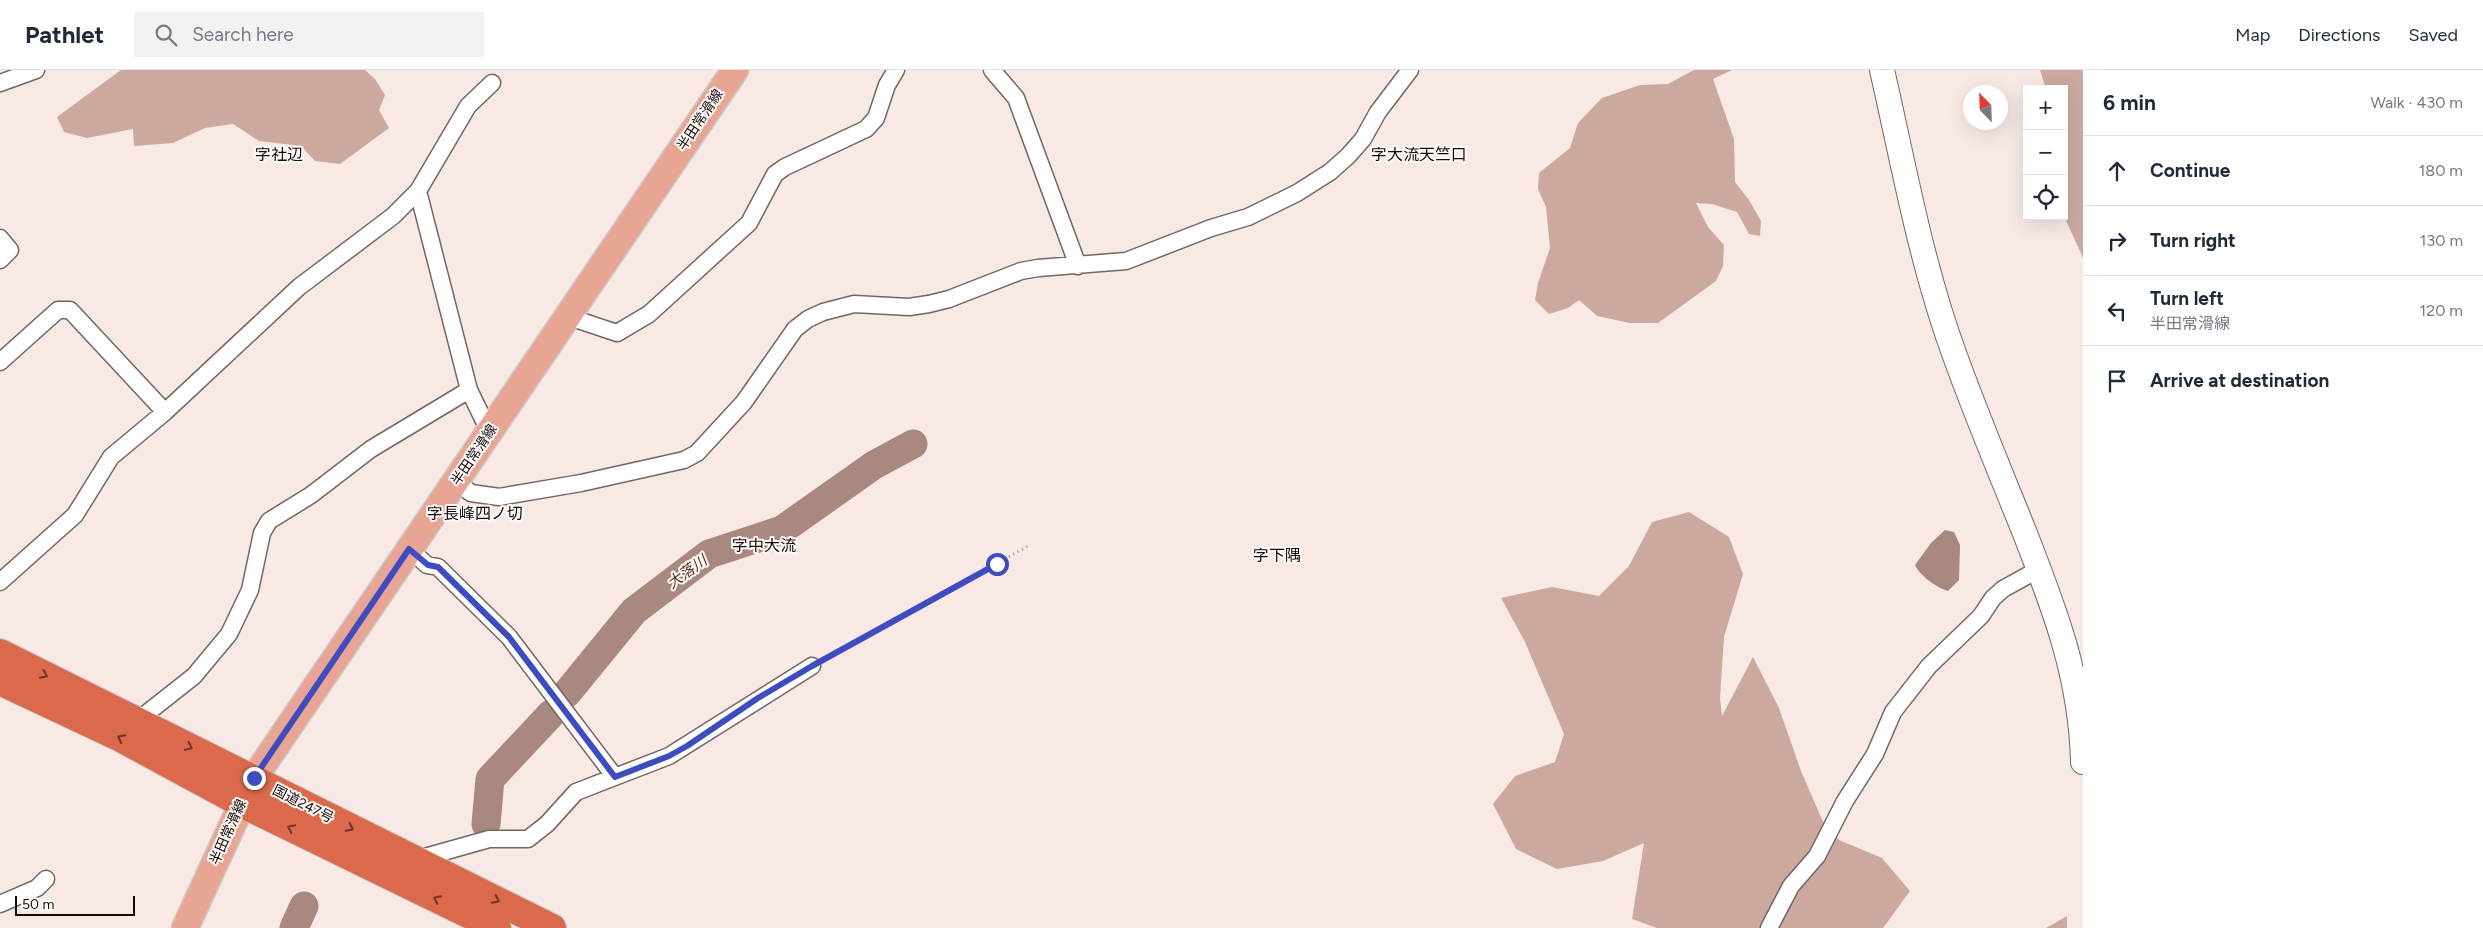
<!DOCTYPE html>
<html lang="en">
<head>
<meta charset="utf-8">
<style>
	body { margin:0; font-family:Figtree,"Noto Sans JP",sans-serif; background:#f2f2f3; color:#1f2937 }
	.controls { position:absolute; right:15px; top:15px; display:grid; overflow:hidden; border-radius:0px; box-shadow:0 5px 20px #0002 }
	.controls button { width:45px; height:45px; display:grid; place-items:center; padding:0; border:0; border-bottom:1px solid #e0e1e3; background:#fff; color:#1f2937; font:25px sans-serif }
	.compass { position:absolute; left:1963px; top:15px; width:45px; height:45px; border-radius:50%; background:#fff; box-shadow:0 5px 20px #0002; rotate:337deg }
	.scale { position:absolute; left:15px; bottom:12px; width:120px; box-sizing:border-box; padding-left:5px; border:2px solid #100c0b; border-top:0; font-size:14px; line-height:18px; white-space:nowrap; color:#100c0b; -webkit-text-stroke:4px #fff9f7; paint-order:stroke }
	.stop { position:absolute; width:15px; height:15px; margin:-11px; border:4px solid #3d4dc1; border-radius:50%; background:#fff }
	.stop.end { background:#3d4dc1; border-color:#fff; box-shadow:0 1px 5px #0008 }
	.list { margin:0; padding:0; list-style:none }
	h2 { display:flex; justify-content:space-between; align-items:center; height:65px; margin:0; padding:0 20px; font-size:21px }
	h2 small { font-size:16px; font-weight:400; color:#747a83 }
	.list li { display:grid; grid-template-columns:32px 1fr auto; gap:15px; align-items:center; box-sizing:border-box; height:70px; padding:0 20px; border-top:1px solid #e0e1e3 }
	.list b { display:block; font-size:19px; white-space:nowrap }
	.list p { margin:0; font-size:16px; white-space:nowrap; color:#747a83 }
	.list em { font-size:16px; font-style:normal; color:#747a83 }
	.icon { flex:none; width:28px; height:28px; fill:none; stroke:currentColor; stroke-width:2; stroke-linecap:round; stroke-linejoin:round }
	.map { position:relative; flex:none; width:2083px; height:858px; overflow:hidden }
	header { display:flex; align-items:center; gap:30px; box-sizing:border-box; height:70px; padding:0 25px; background:#fff; border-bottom:1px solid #e0e1e3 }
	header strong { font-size:24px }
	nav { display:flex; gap:28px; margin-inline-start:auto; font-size:18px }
	.search { width:350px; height:45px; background:#f2f2f3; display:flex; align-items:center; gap:12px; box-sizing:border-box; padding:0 18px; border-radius:0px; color:#747a83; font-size:19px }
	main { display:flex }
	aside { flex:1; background:#fff }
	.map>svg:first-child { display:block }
</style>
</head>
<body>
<header>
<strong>Pathlet</strong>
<div class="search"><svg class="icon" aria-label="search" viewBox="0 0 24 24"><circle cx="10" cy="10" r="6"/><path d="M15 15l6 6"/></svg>Search here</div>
<nav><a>Map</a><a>Directions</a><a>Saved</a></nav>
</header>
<main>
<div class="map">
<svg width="2083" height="858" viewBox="0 0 2083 858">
	<rect width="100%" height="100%" fill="#f8e9e5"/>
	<path fill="#cba99f" d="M121,0H365L375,9L385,25L379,40L389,58L340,94L315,91L301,76L259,71L233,54L205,58L173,73L134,76L133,59L87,68L64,62L57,47Z
		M1694,0H1732L1713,9L1734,69L1735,112L1749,130L1761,151L1760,166L1749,164L1737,142L1712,134L1696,133L1708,157L1724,175L1723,196L1716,211L1658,253H1630L1597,246L1579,230L1568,238L1549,244L1535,230L1538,213L1550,178L1546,137L1538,119L1539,103L1570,78L1578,53L1602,28L1640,15L1668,14Z
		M2040,0H2083V188L2064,146V86L2067,82L2064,73V19H2046Z
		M1689,442L1729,467L1743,504L1724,567L1720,628L1722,646L1753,587L1779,638L1801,701L1824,754L1839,770L1882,788L1910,821L1883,858H1657L1632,849L1644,773L1603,791L1557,799L1516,779L1493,734L1515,706L1555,692L1564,664L1525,572L1501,528L1552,517L1599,526L1629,496L1652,452Z
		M2067,846V858H2046Z"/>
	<path fill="#a8887f" d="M1945,460L1954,462L1960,475L1959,510L1948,521C1937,518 1920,506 1915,495L1931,473Z"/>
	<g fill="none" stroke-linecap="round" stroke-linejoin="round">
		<path stroke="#a8887f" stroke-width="29" d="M567,623L634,541L709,484L782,460L874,395L913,374
			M486,754L490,709L551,644
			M294,858L304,836"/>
		<defs>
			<path id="street" d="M992,0L1016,28L1078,196
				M0,13L36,0
				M418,121L469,320L489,361
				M0,168L10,180L0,190
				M566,246L617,263L649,244L749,153L775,104L785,97L866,59L876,48L887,15L896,0
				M0,292L58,240H70L165,342
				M456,412L471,423L499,427L581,413L684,390L697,383L744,332L795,259L808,249L823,242L854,234L909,237L929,234L949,229L1021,201L1038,198L1126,191L1211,158L1248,147L1297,123L1330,102L1348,86L1363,69L1378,42L1410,0
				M409,479L427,495L438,497L509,567L615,707
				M0,512L75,445L111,387L165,342L299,217L393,146L418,121L468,36L492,13
				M137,651L194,606L229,564L250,520L262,463L269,451L311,425L371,379L469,320
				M420,793L425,787L489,769H528L547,754L576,722L669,686L812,596
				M0,834L37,818L46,809
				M1769,858L1791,816L1817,786L1845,731L1875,684L1893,642L1929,596L1981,546L1993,528L2003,519L2039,499"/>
			<path id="secondary" d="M1882,0C1904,96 1921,194 1955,286C1977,347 2002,406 2026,466C2056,543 2081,608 2083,692"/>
			<path id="primary" d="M185,858L254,708L735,0"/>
			<path id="highway" d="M0,583L552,858
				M0,611L119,667L241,733L497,858"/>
		</defs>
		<use href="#street" stroke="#726662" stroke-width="19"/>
		<use href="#secondary" stroke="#726662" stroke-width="26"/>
		<use href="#primary" stroke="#cacac9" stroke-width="29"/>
		<use href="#highway" stroke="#cacac9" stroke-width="30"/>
		<path stroke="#9c918e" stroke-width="3" stroke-dasharray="1 4" stroke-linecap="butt" d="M825,588L1030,475"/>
		<use href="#street" stroke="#fff" stroke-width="16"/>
		<use href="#secondary" stroke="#fff" stroke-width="24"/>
		<use href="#primary" stroke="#e9a593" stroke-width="26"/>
		<use href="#highway" stroke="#db694b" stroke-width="28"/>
	</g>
	<defs><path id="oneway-chevron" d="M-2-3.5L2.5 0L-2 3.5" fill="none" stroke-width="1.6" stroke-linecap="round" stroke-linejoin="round" transform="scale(1.25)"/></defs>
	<g stroke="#6b3628">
		<use href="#oneway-chevron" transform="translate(44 605) rotate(26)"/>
		<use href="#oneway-chevron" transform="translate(121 668) rotate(-152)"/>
		<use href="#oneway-chevron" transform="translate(189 677) rotate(26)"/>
		<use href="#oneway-chevron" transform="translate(291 758) rotate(-154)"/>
		<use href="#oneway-chevron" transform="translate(350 758) rotate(27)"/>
		<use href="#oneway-chevron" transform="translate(437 829) rotate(-154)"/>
		<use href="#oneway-chevron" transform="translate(496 830) rotate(26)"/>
	</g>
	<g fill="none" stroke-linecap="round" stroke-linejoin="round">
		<path stroke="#3d4dc1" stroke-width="6" d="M254,708L409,479L428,495L438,497L509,567L615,707L669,686L687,676L758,628L812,596L997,494"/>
	</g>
	<g text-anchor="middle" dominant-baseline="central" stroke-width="4" stroke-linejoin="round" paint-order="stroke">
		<g font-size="14" fill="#100c0b" stroke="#fff9f7">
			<text transform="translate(700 50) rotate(-56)">半田常滑線</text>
			<text transform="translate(474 385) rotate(-56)">半田常滑線</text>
			<text transform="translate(303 734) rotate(27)">国道247号</text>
			<text transform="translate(228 762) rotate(-66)">半田常滑線</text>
		</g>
		<g font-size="15" font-style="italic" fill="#5e2f23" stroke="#fff9f7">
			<text transform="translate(687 502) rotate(-36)">大落川</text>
		</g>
		<g font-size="16" fill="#100c0b" stroke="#fff9f7">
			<text x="279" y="84">字社辺</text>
			<text x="1419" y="84">字大流天竺口</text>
			<text x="475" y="443">字長峰四ノ切</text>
			<text x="764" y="475">字中大流</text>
			<text x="1277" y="485">字下隅</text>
		</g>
	</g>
</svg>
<div class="controls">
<button>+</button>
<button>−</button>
<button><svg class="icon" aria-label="locate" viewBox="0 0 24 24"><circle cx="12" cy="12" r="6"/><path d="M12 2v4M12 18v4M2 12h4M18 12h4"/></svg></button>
</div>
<svg class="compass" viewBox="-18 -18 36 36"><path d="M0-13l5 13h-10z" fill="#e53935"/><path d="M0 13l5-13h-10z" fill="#747a83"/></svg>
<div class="scale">50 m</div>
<div class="stop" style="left:997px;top:494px"></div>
<div class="stop end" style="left:254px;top:708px"></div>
</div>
<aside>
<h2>6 min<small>Walk · 430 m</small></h2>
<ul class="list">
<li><svg class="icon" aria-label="ahead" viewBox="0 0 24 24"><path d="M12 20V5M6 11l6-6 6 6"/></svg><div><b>Continue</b></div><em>180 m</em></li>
<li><svg class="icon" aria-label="right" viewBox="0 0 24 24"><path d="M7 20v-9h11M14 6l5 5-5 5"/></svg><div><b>Turn right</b></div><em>130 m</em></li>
<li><svg class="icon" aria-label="left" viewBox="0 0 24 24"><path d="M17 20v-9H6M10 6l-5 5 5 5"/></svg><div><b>Turn left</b><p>半田常滑線</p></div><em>120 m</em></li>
<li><svg class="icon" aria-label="arrive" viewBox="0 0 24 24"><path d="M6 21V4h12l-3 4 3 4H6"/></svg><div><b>Arrive at destination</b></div></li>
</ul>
</aside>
</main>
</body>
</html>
